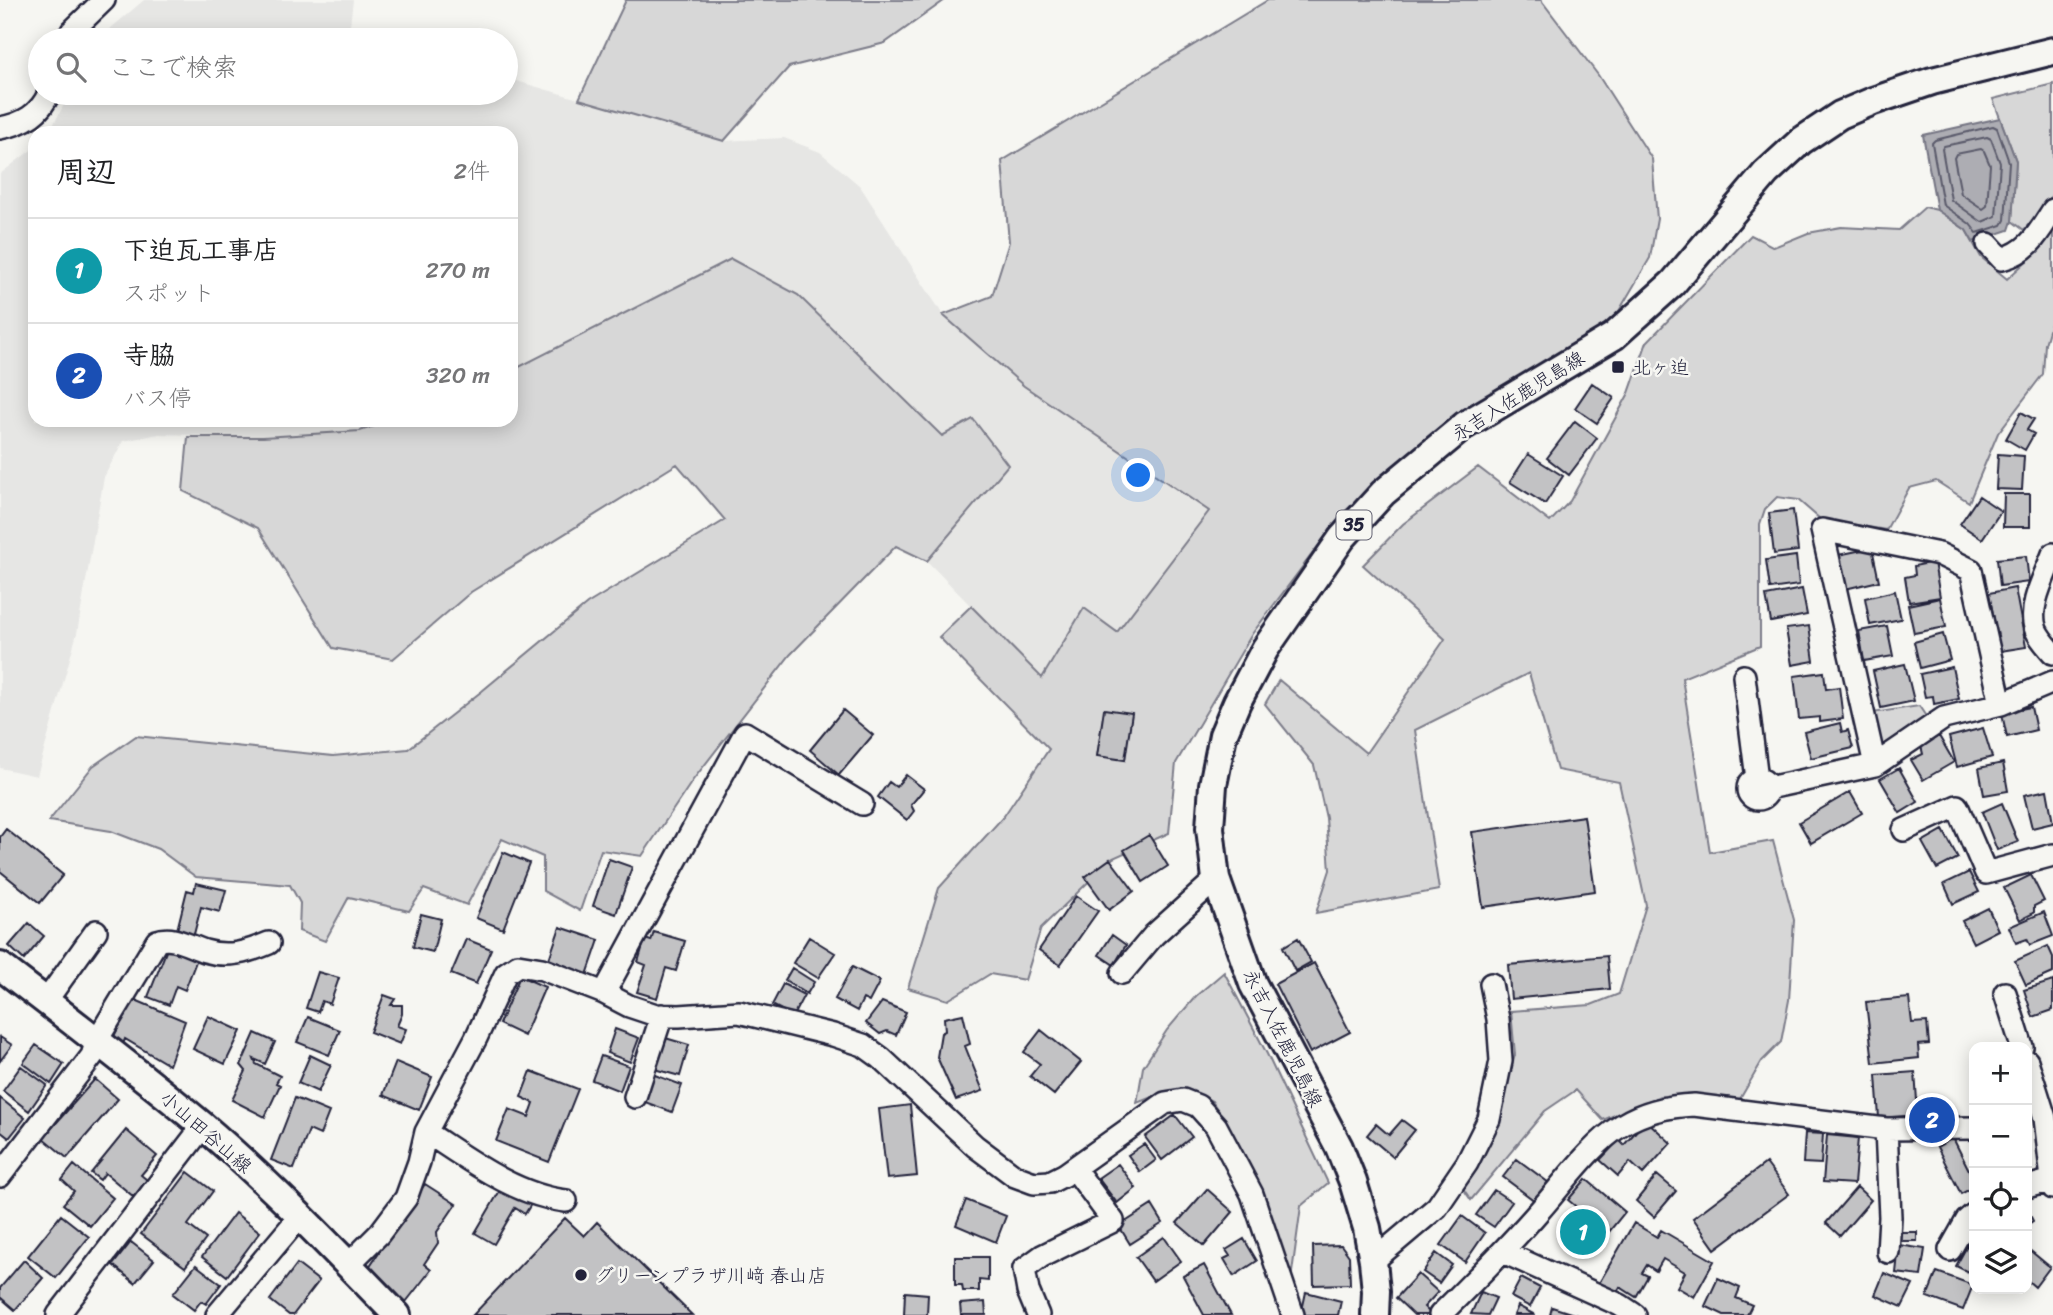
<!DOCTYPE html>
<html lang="ja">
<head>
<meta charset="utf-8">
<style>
	body { margin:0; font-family:Sriracha,"Klee One",sans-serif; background:#f2f2f2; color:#202124 }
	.controls { position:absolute; right:21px; bottom:21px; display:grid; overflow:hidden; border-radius:14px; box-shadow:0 4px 18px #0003 }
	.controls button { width:63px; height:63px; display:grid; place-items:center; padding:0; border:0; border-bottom:2px solid #e0e0e0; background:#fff; color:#202124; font:35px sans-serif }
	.you { position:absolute; left:1139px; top:476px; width:24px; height:24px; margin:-18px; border:5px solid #fff; border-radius:50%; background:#1a73e8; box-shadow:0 0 0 10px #1a73e833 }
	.badge { display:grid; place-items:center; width:46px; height:46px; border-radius:50%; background:#0b8043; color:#fff; font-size:23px; font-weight:700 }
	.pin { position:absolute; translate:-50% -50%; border:4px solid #fff; box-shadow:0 2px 7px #0006 }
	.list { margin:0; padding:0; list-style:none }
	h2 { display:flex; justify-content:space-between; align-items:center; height:91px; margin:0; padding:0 28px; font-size:30px }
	h2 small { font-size:23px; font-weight:400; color:#757577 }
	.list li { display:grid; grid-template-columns:46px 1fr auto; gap:21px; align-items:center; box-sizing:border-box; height:105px; padding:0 28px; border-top:2px solid #e0e0e0 }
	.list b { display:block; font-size:26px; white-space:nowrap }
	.list p { margin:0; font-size:23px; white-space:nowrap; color:#757577 }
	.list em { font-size:23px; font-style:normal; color:#757577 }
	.icon { flex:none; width:38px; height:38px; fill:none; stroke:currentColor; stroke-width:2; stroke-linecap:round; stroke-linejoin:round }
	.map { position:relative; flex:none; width:2053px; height:1315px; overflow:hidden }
	.search { position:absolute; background:#fff; box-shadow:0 4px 18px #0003; left:28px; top:28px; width:490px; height:77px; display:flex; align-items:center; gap:18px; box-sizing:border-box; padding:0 24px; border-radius:38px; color:#757577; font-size:26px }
	.panel { position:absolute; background:#fff; box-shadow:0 4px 18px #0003; left:28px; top:126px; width:490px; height:301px; border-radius:21px }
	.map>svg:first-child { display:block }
</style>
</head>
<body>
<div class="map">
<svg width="2053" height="1315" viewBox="0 0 2053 1315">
	<rect width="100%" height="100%" fill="#f6f6f2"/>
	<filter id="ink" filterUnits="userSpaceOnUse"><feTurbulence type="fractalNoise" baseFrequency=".0143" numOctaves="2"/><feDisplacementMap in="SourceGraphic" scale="14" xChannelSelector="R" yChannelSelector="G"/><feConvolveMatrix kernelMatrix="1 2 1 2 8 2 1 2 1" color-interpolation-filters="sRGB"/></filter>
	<g filter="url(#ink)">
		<path fill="#e6e6e4" d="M144,0H353L349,33L373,40H97Z
			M506,78L724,141L784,138L820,152L860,186L943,315L1024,386L1209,511L1117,632L1084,608L1042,679L927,561L1008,465L942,437L798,295L731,259L511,371V133H49L70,93H506Z
			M35,147V420H392L361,431L263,437L159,434L123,441L104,477L77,633L37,776L0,768V174Z"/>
		<path fill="#d7d7d7" stroke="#7c7c89" stroke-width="2" d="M626,0H945L885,43L789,67L724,141L579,99Z
			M1268,0H1541L1598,75L1652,159L1657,219L1650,258L1619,311L1609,322L1450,418L1343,513L1252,634L1176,763L1169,833L1113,858L1041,928L1025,980L990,974L948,1000L908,988L939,888L1004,816L1049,749L939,637L971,606L1042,678L1084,608L1117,632L1209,511L1024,386L943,315L992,296L1009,242L1002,161Z
			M2053,84V194L2024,230L2012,221L2016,161L1993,99Z
			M1925,207L1937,210L1966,230L1981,257L2007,279L2043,246L2053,225V317L2045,344L2043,374L1998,433L1969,502L1936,481L1909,488L1886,530L1820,519L1798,500L1777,497L1765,509L1760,524V646L1682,678L1710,852L1773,841L1794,920L1789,1000L1781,1042L1762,1061L1740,1099L1660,1096L1603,1120L1576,1090L1545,1111L1471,1200L1462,1187L1496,1121L1515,1055L1511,1011L1591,1005L1619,994L1646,905L1619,782L1557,770L1529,673L1415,730L1439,890L1316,913L1330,870L1326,818L1314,765L1265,704L1279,680L1366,753L1445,639L1363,565L1403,524L1478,467L1550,522L1570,501L1629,393L1647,342L1751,235L1774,247L1808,233L1841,227L1899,230Z
			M731,259L798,295L942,436L973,419L1008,465L927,561L896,546L790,655L693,780L642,856L601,850L580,911L543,891V857L502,839L467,905L424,889L409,911L349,897L325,941L299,931L300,903L290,885L196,877L158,849L111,831L49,821L93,766L136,736L333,756L408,749L482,691L587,604L725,520L677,464L471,592L393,659L333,648L258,528L183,491L188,437H263L360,431L392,420H511V371Z
			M1919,706L1927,718L1891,746L1878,743L1872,713Z
			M1224,972L1267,1054L1328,1183L1301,1206L1291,1280L1229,1129L1212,1101L1191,1091H1167L1137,1103L1143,1067L1167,1030L1196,996Z"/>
		<path fill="#adadb3" stroke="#757583" stroke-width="2" d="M2000,118L2016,161L2012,221L2009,230L1973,242L1966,230L1937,210L1923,135Z"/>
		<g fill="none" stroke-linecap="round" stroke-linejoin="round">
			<path stroke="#5a5a6b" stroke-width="2" d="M1993,126L1997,128L2009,162L2005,220L2002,225L1977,233L1970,224L1943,205L1932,143L1935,140Z
				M1987,137L1991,139L2000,163L1996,216L1982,222L1951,200L1942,149L1944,146Z
				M1981,149L1984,151L1990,165L1987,206L1983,209L1961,194L1954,158L1956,154Z"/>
		</g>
		<path fill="#c2c2c4" stroke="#22223b" stroke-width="2" d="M1592,383L1614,398L1597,423L1575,408Z
			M2021,412L2034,419L2027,430L2034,434L2025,450L2006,439Z
			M1575,421L1597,438L1569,475L1547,458Z
			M1528,454L1563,476L1545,504L1510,482Z
			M1998,454L2024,456L2022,490L1996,489Z
			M2004,494H2030V527H2003Z
			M1979,496L2001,511L1982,539L1960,524Z
			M1793,510L1798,551L1774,554L1769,513Z
			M1872,548L1879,581L1845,589L1838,555Z
			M1796,556L1799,585L1770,589L1766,560Z
			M2026,556L2029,582L2000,586L1997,559Z
			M1934,562L1940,597L1909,602L1905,577L1915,575L1914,566Z
			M2015,588L2026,647L2000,651L1989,593Z
			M1802,589L1807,615L1771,622L1766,596Z
			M1895,591L1901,619L1870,625L1865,598Z
			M1940,598L1946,627L1914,633L1908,605Z
			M1809,626L1814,661L1792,665L1786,629Z
			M1887,626L1893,656L1864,661L1859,631Z
			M1943,634L1950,660L1920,668L1914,642Z
			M1905,664L1914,701L1881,708L1873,671Z
			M1952,667L1959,699L1934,704L1933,696L1925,697L1920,674Z
			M1824,672L1826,689L1839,687L1843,719L1820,722V717L1799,719L1794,676Z
			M2018,701L2020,709L2031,707L2036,730L2007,737L2000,705Z
			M1104,709L1132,713L1125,760L1097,756Z
			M843,710L873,735L839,775L810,750Z
			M1840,723L1842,732L1848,730L1853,748L1811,758L1804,732Z
			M1983,728L1992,757L1957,767L1949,737Z
			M1939,736L1954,762L1923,780L1911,760L1923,754L1921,746Z
			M2003,763L2008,791L1984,795L1979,768Z
			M1899,768L1918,802L1900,813L1880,779Z
			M906,775L924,789L911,805L914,811L907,820L878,797L889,782L896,787Z
			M2047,790L2053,823L2032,828L2024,795Z
			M1850,792L1862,813L1811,843L1799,822Z
			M2002,803L2018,842L1997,850L1982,812Z
			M1584,816L1595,891L1483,907L1472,832Z
			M6,829L63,875L40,903L0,871V837Z
			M1943,830L1958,858L1937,869L1922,842Z
			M1149,835L1168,866L1143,882L1124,850Z
			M503,852L529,863L503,929L476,918Z
			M609,859L632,867L616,914L593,906Z
			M1110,859L1134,891L1109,910L1085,877Z
			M1969,872L1979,892L1953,904L1944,884Z
			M2031,875L2044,901L2034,906V913L2020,920L2004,888Z
			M196,883L226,890L220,912L201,907L193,938L176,934L187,890L194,892Z
			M1076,896L1098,911L1060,965L1039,950Z
			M1988,908L1998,930L1973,943L1962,921Z
			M2044,912L2053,936L2030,945L2027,939L2016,943L2009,927Z
			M421,914L441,919L433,952L413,947Z
			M29,923L44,936L24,960L9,946Z
			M560,927L599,940L587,975L548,962Z
			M654,932L685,941L676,971L666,968L657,998L637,992L646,965L638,962L645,939L651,941Z
			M1112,935L1126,945L1114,965L1099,955Z
			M809,937L835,953L818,978L793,963Z
			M1298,938L1311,962L1295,971L1283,947Z
			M466,939L491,949L476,984L451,974Z
			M169,944L198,956L185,990L176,986L169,1005L148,997Z
			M2048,946L2053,957V973L2026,985L2015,961Z
			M1607,956L1610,989L1511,999L1508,965Z
			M1314,963L1350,1032L1310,1053L1275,984Z
			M852,967L880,981L869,1002L863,999L857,1011L835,999Z
			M792,968L814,982L807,994L785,980Z
			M318,972L339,978L330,1004L322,1001L318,1012L306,1008Z
			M520,976L545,987L524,1036L499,1024Z
			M2053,981V1010L2033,1017L2024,990Z
			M783,984L804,995L793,1016L772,1005Z
			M384,995L395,999L391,1005H402V1014L397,1026L406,1029L400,1044L370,1032Z
			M1909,998L1912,1023L1927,1022L1929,1044L1918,1045L1919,1058L1873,1063L1866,1002Z
			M133,999L185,1021L169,1065L125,1039L120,1052L110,1044Z
			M882,1002L906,1012L896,1035L887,1031L880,1034L866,1023Z
			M963,1014L970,1044L965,1046L983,1091L956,1100L937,1057L941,1033L945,1031L944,1018Z
			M208,1016L241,1031L225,1064L193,1049Z
			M308,1017L340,1030L329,1055L297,1042Z
			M615,1029L639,1038L630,1062L607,1053Z
			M1041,1030L1081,1062L1054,1095L1030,1076L1040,1064L1024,1052Z
			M255,1033L275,1042L265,1064L254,1059L256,1064L280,1076L276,1083L280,1085L265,1117L232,1100L246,1071L241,1065Z
			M0,1037L12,1045L0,1061Z
			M662,1037L689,1045L680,1076L654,1069Z
			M36,1045L64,1064L51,1084L23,1063Z
			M310,1055L331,1065L318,1092L298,1083Z
			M601,1056L629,1066L620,1091L592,1080Z
			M396,1062L432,1077L419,1110L383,1095Z
			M21,1066L47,1085L29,1111L3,1091Z
			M531,1071L578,1089L549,1162L496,1141L509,1109L529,1117L534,1103L521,1097Z
			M1915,1072L1918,1115L1879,1118L1876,1075Z
			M652,1074L682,1085L672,1112L642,1101Z
			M95,1079L118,1099L67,1158L43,1138Z
			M0,1098L25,1118L9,1138L0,1131Z
			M295,1098L329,1112L320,1135L309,1130L294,1169L271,1160Z
			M910,1105L917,1176L887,1179L879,1109Z
			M1175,1115L1192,1137L1162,1160L1145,1137Z
			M1402,1120L1415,1130L1393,1157L1367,1135L1376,1124L1389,1135Z
			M1646,1120L1671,1143L1643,1174L1630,1162L1618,1176L1600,1160L1619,1140L1624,1145Z
			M126,1130L157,1156L141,1175L147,1180L134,1197L105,1173L100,1180L91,1173Z
			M1805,1133L1823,1134L1821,1164L1803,1163Z
			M1827,1135L1858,1138L1854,1184L1823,1182Z
			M1953,1138L1974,1180V1187L1961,1194L1937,1147Z
			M1144,1144L1156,1160L1140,1172L1128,1155Z
			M1517,1159L1549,1183L1535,1201L1503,1177Z
			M1766,1163L1789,1194L1715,1249L1693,1218Z
			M1118,1164L1136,1188L1117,1203L1098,1178Z
			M74,1165L113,1198L90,1226L63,1204L74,1191L62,1180Z
			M188,1172L213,1191L188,1225L206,1239L185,1267L141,1234Z
			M1657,1175L1676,1191L1654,1217L1636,1201Z
			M1586,1179L1625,1212L1608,1233L1568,1200Z
			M425,1184L456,1204L437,1232L438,1243L424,1264L431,1270L406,1302L365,1273Z
			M502,1187L531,1204L525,1214L515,1208L494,1244L475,1233Z
			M1857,1187L1871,1200L1840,1236L1826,1223Z
			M1207,1189L1233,1212L1204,1246L1177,1223Z
			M1494,1190L1512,1202L1494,1227L1476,1215Z
			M966,1200L1006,1216L996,1242L956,1225Z
			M1152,1205L1163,1223L1130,1244L1119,1226Z
			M2027,1209L2033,1221L2027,1225Z
			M235,1213L260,1232L227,1276L202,1257Z
			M1576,1213L1602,1237L1589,1250L1563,1227Z
			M61,1215L89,1237L56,1278L28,1256Z
			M1462,1216L1485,1233L1465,1262L1441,1245Z
			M565,1218L584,1236L597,1222L692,1315H473Z
			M1634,1223L1657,1237L1661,1230L1714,1261L1694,1297L1677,1287L1685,1272L1663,1259L1656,1271L1647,1265L1642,1273L1648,1276L1636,1297L1620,1287L1612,1300L1595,1290Z
			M1899,1232H1917V1241H1899Z
			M1164,1237L1181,1261L1153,1281L1136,1257Z
			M1244,1239L1257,1261L1234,1276L1224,1259L1230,1256L1226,1250Z
			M131,1242L154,1260L135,1283L113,1265Z
			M1341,1245L1349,1256L1350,1284L1314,1285L1313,1246Z
			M1899,1245L1925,1249L1921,1276L1896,1273Z
			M1967,1246L1974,1249V1275L1956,1266Z
			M2027,1248L2050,1267L2035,1287L2027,1280Z
			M1436,1253L1452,1265L1439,1283L1423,1272Z
			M955,1257H988V1281L979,1280V1291H963L962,1285H955Z
			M24,1260L43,1278L15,1310L0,1297V1288Z
			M297,1264L319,1281L293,1315H289L270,1300Z
			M196,1265L221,1284L206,1304L201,1301L194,1310L173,1294Z
			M1204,1265L1231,1315H1204L1183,1276Z
			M1937,1272L1973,1285L1963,1310L1927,1297Z
			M1884,1273L1913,1285L1902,1307L1875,1295Z
			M1418,1274L1438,1292L1424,1307L1432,1315H1414L1396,1298Z
			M1521,1278L1540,1288L1530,1307L1511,1297Z
			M1718,1278L1740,1288L1736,1298L1752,1305L1747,1315H1724L1705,1306Z
			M905,1292L928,1294L927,1315H904Z
			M1306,1292L1341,1301L1338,1315H1301Z
			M1481,1292L1496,1298L1488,1315L1471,1314Z
			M985,1302L986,1315H961L960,1304Z
			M1518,1306L1535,1315H1514Z
			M1552,1307L1577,1315H1550Z"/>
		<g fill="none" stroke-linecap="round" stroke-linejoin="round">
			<defs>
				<path id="minor" d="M68,40L72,31L104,0
					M0,128C22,124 40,115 49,93
					M1988,244L2002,259C2030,251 2038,233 2053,210
					M2053,554C2045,576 2027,607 2036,630C2040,639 2047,646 2053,653
					M1744,676L1757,779
					M2001,704L1971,570L1939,554L1822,530L1875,765L1944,718L2001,704L2053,682
					M1748 789a10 10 0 1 1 20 0a10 10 0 1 1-20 0Z
					M1768,788L1875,765
					M1904,830L1957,806L1986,873L2053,855
					M1122,973L1154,935L1216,879
					M604,993L745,733L862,804
					M2005,993L2022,1047
					M46,1001L96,931
					M2027,1061L2045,1118L2053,1188
					M635,1097L662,1015
					M1886,1129L1890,1217L1888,1252
					M426,1132C469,1160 515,1195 566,1201
					M0,1176L92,1056L97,1040L157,941C173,935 189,946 205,951C228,958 248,952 269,943
					M2027,1187L2052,1180
					M1950,1250L1967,1220L1974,1214
					M1503,1252L1620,1305L1635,1315
					M1373,1261L1437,1207L1467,1163L1489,1119L1501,1061L1498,1019L1491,984
					M349,1264L379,1234L406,1198L419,1162L426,1132L476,1038L506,973L518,965L542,969L604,993L629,1006L656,1015L679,1016L739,1012L833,1035L863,1045L881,1058L975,1146L1015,1176L1034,1183L1050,1182L1064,1175L1165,1103L1183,1100L1198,1106L1216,1126L1252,1194L1293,1315
					M58,1315L203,1126
					M217,1315L290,1228L302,1217
					M1038,1315L1028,1291L1024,1269L1042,1256L1113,1221L1074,1168
					M1440,1315C1474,1281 1508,1247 1540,1210C1564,1183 1591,1144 1622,1125C1643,1112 1669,1106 1694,1105L1886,1129L1974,1128"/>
				<path id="major" d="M0,966C68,1018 136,1070 202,1125C271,1184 334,1250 397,1315
					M1375,1315L1376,1291L1373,1261L1367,1228L1353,1182L1339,1147L1253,984L1216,879L1210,828L1213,785L1223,735L1237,702L1265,649L1342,538L1383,493L1465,425L1614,336L1673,283L1766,173L1801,141L1840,115L1873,101L1932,81L2053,51"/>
			</defs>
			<use href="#minor" stroke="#22223b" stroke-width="26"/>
			<use href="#major" stroke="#22223b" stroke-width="32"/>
			<use href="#minor" stroke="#f6f6f2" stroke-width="21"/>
			<use href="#major" stroke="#f6f6f2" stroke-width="26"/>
		</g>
	</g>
	<g fill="#22223b" stroke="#f6f6f2" stroke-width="2.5">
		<rect x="1611" y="360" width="14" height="14" rx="3.5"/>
		<circle cx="581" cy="1275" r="7"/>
	</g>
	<g text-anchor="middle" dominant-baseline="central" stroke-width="5" stroke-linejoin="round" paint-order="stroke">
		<rect fill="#f6f6f2" stroke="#626272" stroke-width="2" x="1336.5" y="510.5" width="35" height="29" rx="5"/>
		<g font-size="18" font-weight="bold" fill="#22223b">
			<text x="1354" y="525">35</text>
		</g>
		<g font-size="19" fill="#22223b" stroke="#f6f6f2" text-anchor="start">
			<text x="1632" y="367">北ヶ迫</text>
			<text x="595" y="1275">グリーンプラザ川﨑 春山店</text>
		</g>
		<g font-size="19" fill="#22223b" stroke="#f6f6f2">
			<text transform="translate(1518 396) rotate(-32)">永吉入佐鹿児島線</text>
			<text transform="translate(1283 1038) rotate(63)">永吉入佐鹿児島線</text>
			<text transform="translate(206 1132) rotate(41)">小山田谷山線</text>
		</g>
	</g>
</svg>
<div class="controls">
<button>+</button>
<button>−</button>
<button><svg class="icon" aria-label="locate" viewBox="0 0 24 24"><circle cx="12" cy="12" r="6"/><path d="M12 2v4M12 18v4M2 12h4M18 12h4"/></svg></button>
<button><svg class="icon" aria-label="layers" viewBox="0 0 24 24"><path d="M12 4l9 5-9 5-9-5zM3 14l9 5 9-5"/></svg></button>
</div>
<div class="you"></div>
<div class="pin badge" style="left:1583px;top:1232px;background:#0f9aa8">1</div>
<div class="pin badge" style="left:1932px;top:1120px;background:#1a4fb4">2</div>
<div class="search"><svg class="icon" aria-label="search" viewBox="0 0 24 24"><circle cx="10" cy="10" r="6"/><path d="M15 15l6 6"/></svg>ここで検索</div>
<section class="panel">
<h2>周辺<small>2件</small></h2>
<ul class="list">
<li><span class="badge" style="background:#0f9aa8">1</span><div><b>下迫瓦工事店</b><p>スポット</p></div><em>270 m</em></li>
<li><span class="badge" style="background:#1a4fb4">2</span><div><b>寺脇</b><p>バス停</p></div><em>320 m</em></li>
</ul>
</section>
</div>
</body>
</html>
